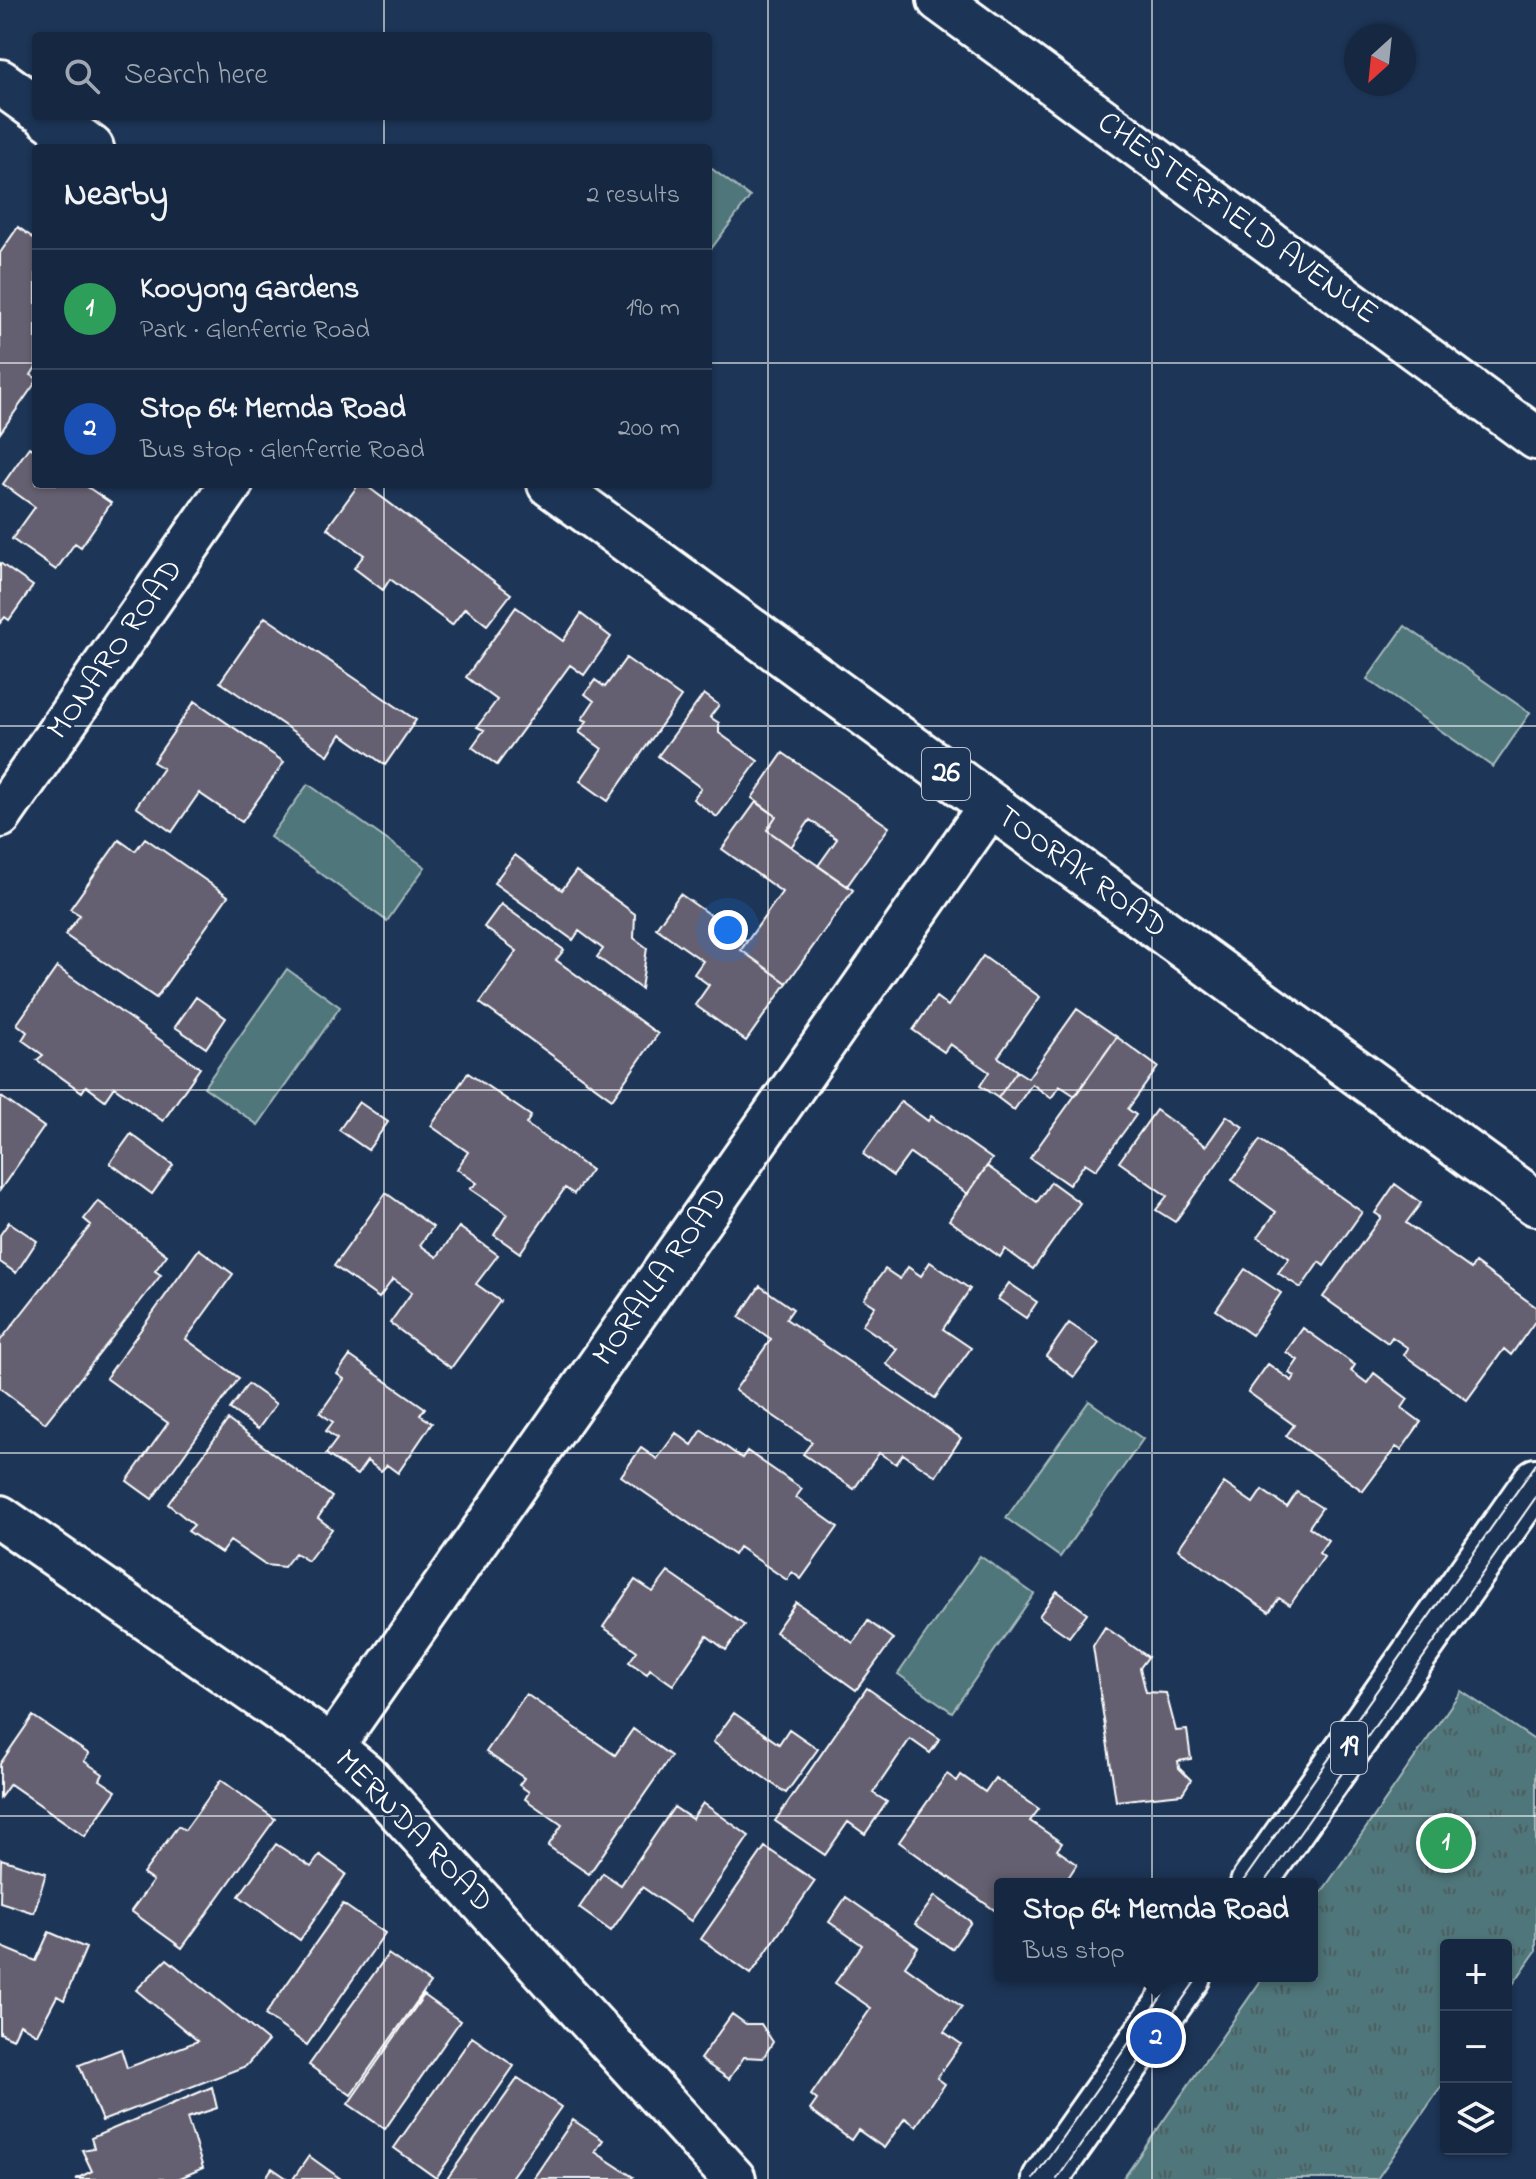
<!DOCTYPE html>
<html lang="en">
<head>
<meta charset="utf-8">
<style>
	body { margin:0; font-family:"Indie Flower",sans-serif; background:#23344c; color:#f1f3f6 }
	.controls { position:absolute; right:24px; bottom:24px; display:grid; overflow:hidden; border-radius:8px; box-shadow:0 2px 6px #0004 }
	.controls button { width:72px; height:72px; display:grid; place-items:center; padding:0; border:0; border-bottom:2px solid #35445a; background:#162841; color:#f1f3f6; font:40px sans-serif }
	.compass { position:absolute; left:1344px; top:24px; width:72px; height:72px; border-radius:50%; background:#162841; box-shadow:0 2px 6px #0004; rotate:207deg }
	.you { position:absolute; left:728px; top:930px; width:28px; height:28px; margin:-20px; border:6px solid #fff; border-radius:50%; background:#1a73e8; box-shadow:0 0 0 12px #1a73e833 }
	.badge { display:grid; place-items:center; width:52px; height:52px; border-radius:50%; background:#ff9aa2; color:#fff; font-size:26px; font-weight:700 }
	.pin { position:absolute; translate:-50% -50%; border:4px solid #fff; box-shadow:0 2px 8px #0006 }
	.popup { position:absolute; left:994px; top:1878px; width:324px; height:104px; box-sizing:border-box; display:grid; place-content:center; border-radius:8px; background:#162841; filter:drop-shadow(0 2px 6px #0005); font-size:26px; white-space:nowrap; color:#9ea6b1 }
	.popup b { font-size:30px; color:#f1f3f6 }
	.popup::after { content:''; position:absolute; left:50%; top:100%; margin-left:-16px; border:16px solid transparent; border-top-color:#162841 }
	.list { margin:0; padding:0; list-style:none }
	h2 { display:flex; justify-content:space-between; align-items:center; height:104px; margin:0; padding:0 32px; font-size:34px }
	h2 small { font-size:26px; font-weight:400; color:#9ea6b1 }
	.list li { display:grid; grid-template-columns:52px 1fr auto; gap:24px; align-items:center; box-sizing:border-box; height:120px; padding:0 32px; border-top:2px solid #35445a }
	.list b { display:block; font-size:30px; white-space:nowrap }
	.list p { margin:0; font-size:26px; white-space:nowrap; color:#9ea6b1 }
	.list em { font-size:26px; font-style:normal; color:#9ea6b1 }
	.icon { flex:none; width:44px; height:44px; fill:none; stroke:currentColor; stroke-width:2; stroke-linecap:round; stroke-linejoin:round }
	.map { position:relative; flex:none; width:1536px; height:2179px; overflow:hidden }
	.search { position:absolute; background:#162841; box-shadow:0 2px 6px #0004; left:32px; top:32px; width:680px; height:88px; display:flex; align-items:center; gap:20px; box-sizing:border-box; padding:0 28px; border-radius:8px; color:#9ea6b1; font-size:30px }
	.panel { position:absolute; background:#162841; box-shadow:0 2px 6px #0004; left:32px; top:144px; width:680px; height:344px; border-radius:8px }
	.map>svg:first-child { display:block }
</style>
</head>
<body>
<div class="map">
<svg width="1536" height="2179" viewBox="0 0 1536 2179">
	<defs>
		<pattern id="park-tufts" width="24" height="20" patternUnits="userSpaceOnUse" patternTransform="scale(2)"><rect width="24" height="20" fill="#4f767a"/><path d="M3 7l-1-3M5 7V3M7 7l1-3M15 17l-1-3M17 17v-4M19 17l1-3" fill="none" stroke="#4d5d5e"/></pattern>
	</defs>
	<rect width="100%" height="100%" fill="#1d3557"/>
	<filter id="ink" filterUnits="userSpaceOnUse"><feTurbulence type="fractalNoise" baseFrequency=".0125" numOctaves="2"/><feDisplacementMap in="SourceGraphic" scale="16" xChannelSelector="R" yChannelSelector="G"/><feConvolveMatrix kernelMatrix="1 2 1 2 8 2 1 2 1" color-interpolation-filters="sRGB"/></filter>
	<g filter="url(#ink)">
		<path fill="#4f767a" stroke="#a7babc" stroke-width="2" d="M708,166L750,197L708,253Z
			M1405,626L1530,713L1493,767L1367,679Z
			M308,784L425,867L387,921L270,837Z
			M287,969L340,1007L258,1125L204,1087Z
			M1089,1401L1143,1439L1060,1557L1006,1518Z
			M980,1556L1034,1594L952,1712L898,1674Z"/>
		<path fill="url(#park-tufts)" stroke="#a7babc" stroke-width="2" d="M1461,1691L1536,1741V1951L1506,1994V1945H1446V2080L1377,2179H1123L1264,1976H1312V1906Z"/>
		<path fill="#656171" stroke="#fff" stroke-width="2" d="M18,227L36,240V367L31,375L36,378V382L0,433V253Z
			M29,447L36,451V484H83L111,503L81,547L75,543L56,570L12,539L35,507L3,484Z
			M359,484H364L511,594L487,625L465,608L452,625L390,579L383,590L354,568L364,555L327,528Z
			M0,563L33,586L9,620L5,617L0,623Z
			M516,607L563,641L581,614L611,637L584,675L570,665L497,765L472,747L484,730L477,727L497,700L466,677Z
			M265,617L416,720L385,765L341,734L328,755L220,682Z
			M626,658L681,697L608,801L580,781L602,749L579,732L587,721L582,719L594,701L585,694L595,680L605,687Z
			M704,694L719,705L710,717L719,723V733L758,761L717,817L693,799L701,788L658,756Z
			M195,701L284,762L242,822L199,793L172,832L136,807L163,768L153,762Z
			M783,753L889,827L847,886L818,866L837,839L810,820L791,847L767,830L776,816L752,798Z
			M756,802L776,816L767,830L853,890L787,983L741,950L782,892L722,849Z
			M145,838L228,896L156,998L65,935L80,915L70,909L119,840L135,851Z
			M515,855L562,890L576,871L635,914L634,938L647,948L641,989L597,957L603,949L579,931L573,940L494,883Z
			M680,894L747,941L741,950L787,983L746,1041L695,1005L709,985L694,974L703,961L656,928Z
			M501,904L564,950L556,960L658,1034L612,1099L480,1003L517,951L484,927Z
			M983,956L1040,997L998,1057L1017,1071L998,1098L980,1086L989,1072L950,1044L944,1052L913,1030L936,997L948,1006Z
			M57,967L200,1068L163,1121L114,1087L105,1100L86,1086L82,1092L37,1060L43,1055L22,1040L27,1032L17,1024Z
			M196,997L226,1018L206,1048L175,1027Z
			M1077,1009L1117,1037L1075,1096L1060,1086L1051,1098L1032,1084L1014,1110L998,1098L1017,1071L1028,1078Z
			M1117,1037L1158,1067L1128,1109L1136,1115L1096,1170L1085,1163L1069,1185L1030,1158Z
			M468,1073L531,1116L526,1124L591,1170L574,1194L565,1188L520,1253L494,1235L507,1214L470,1189L477,1183L457,1169L468,1152L431,1126Z
			M0,1096L44,1127L0,1190Z
			M901,1101L928,1121L931,1116L992,1159L968,1194L910,1153L893,1176L863,1154Z
			M359,1102L388,1122L368,1150L339,1130Z
			M1156,1110L1206,1146L1227,1116L1243,1127L1175,1222L1156,1210L1167,1196L1119,1162Z
			M131,1134L173,1165L152,1194L110,1163Z
			M1260,1140L1362,1212L1324,1266L1319,1262L1301,1288L1278,1273L1289,1258L1258,1237L1276,1212L1232,1180Z
			M987,1166L1037,1202L1051,1182L1080,1203L1033,1269L1005,1249L1000,1257L949,1220Z
			M1395,1184L1421,1203L1406,1223L1471,1269L1475,1263L1536,1307V1320L1511,1355L1504,1349L1467,1400L1404,1355L1408,1348L1392,1337L1388,1343L1323,1297L1381,1217L1375,1213Z
			M386,1193L433,1227L420,1245L437,1257L459,1227L498,1255L476,1284L500,1301L451,1368L390,1323L412,1292L393,1279L379,1298L334,1266Z
			M98,1201L167,1255L155,1271L161,1275L45,1423L0,1388V1341L91,1225L84,1219Z
			M9,1222L37,1241L16,1273L0,1262V1235Z
			M199,1249L233,1274L186,1339L239,1378L152,1499L127,1481L168,1423L106,1378Z
			M930,1262L970,1289L943,1329L971,1348L935,1398L886,1364L897,1349L862,1325L875,1306L864,1299L885,1269L900,1279L908,1267L921,1276Z
			M1245,1269L1281,1293L1252,1335L1216,1310Z
			M1009,1283L1037,1302L1026,1318L998,1299Z
			M760,1286L793,1309L786,1319L961,1438L936,1476L903,1454L896,1464L879,1453L854,1489L803,1454L812,1442L735,1390L771,1339L739,1317Z
			M1069,1323L1099,1343L1074,1377L1046,1356Z
			M1303,1328L1355,1365L1351,1371L1367,1383L1374,1373L1408,1399L1402,1408L1421,1422L1401,1450L1396,1447L1363,1491L1286,1436L1294,1425L1248,1392L1268,1364L1292,1381L1295,1376L1289,1373L1298,1360L1286,1352Z
			M350,1356L425,1408L420,1415L432,1423L398,1473L387,1465L381,1471L367,1461L357,1475L326,1454L337,1439L326,1431L333,1422L320,1413L344,1379L337,1374Z
			M248,1384L276,1404L258,1429L230,1409Z
			M228,1420L332,1497L318,1518L332,1529L308,1561L295,1553L284,1567L265,1565L230,1541L221,1553L188,1531L194,1525L168,1504Z
			M702,1430L742,1458L747,1451L802,1489L796,1497L838,1527L801,1579L792,1572L787,1580L739,1547L734,1555L621,1476L641,1448L657,1459L676,1433L692,1445Z
			M1224,1483L1253,1503L1262,1490L1287,1507L1297,1492L1322,1508L1309,1527L1328,1540L1319,1553L1324,1557L1290,1605L1279,1598L1269,1612L1178,1549Z
			M668,1572L744,1625L726,1650L707,1636L673,1685L650,1669L647,1674L629,1662L637,1651L603,1627L635,1580L653,1592Z
			M1057,1591L1087,1613L1069,1637L1039,1616Z
			M796,1602L853,1643L868,1621L893,1639L856,1690L775,1632Z
			M1105,1627L1148,1657L1140,1668L1146,1692L1166,1693L1176,1731L1187,1730L1191,1759L1178,1761L1179,1768L1191,1780L1182,1794L1116,1801L1093,1646Z
			M867,1688L940,1739L930,1753L910,1739L873,1793L887,1802L865,1834L848,1822L825,1855L775,1821Z
			M526,1694L615,1755L633,1729L671,1756L589,1874L548,1846L562,1825L525,1799L529,1792L519,1785L524,1778L486,1752Z
			M734,1713L779,1744L789,1729L818,1749L786,1793L713,1742Z
			M33,1716L89,1754L84,1761L103,1774L100,1780L116,1791L85,1836L10,1784L0,1798V1764Z
			M947,1774L957,1781L961,1775L985,1792L995,1778L1039,1809L1030,1821L1062,1843L1057,1850L1077,1864L1068,1878L1078,1884H1000V1914L899,1842Z
			M221,1780L275,1819L182,1948L131,1911L153,1881L143,1874L178,1826L185,1830Z
			M703,1803L749,1836L691,1921L642,1887L611,1931L579,1908L603,1873L621,1885L674,1807L692,1819Z
			M276,1844L311,1867L320,1855L346,1874L300,1940L239,1896Z
			M765,1847L815,1881L751,1974L701,1939Z
			M1,1859L46,1873L34,1913L0,1902Z
			M935,1896L971,1922L952,1949L915,1924Z
			M846,1897L918,1947L905,1966L962,2007L944,2032L961,2044L937,2078L945,2084L916,2126L905,2118L884,2148L858,2130L851,2140L810,2110L817,2100L811,2095L871,2008L835,1983L862,1945L829,1922Z
			M343,1904L385,1933L307,2045L265,2015Z
			M49,1932L86,1948L64,2000L57,1996L37,2034L20,2024L13,2039L0,2033V1946L36,1961Z
			M388,1954L430,1983L351,2095L309,2065Z
			M167,1959L268,2041L246,2066L102,2121L79,2065L121,2049L127,2068L198,2041L136,1990Z
			M424,1995L460,2021L385,2129L348,2104Z
			M732,2014L746,2024H761L773,2042L763,2058L744,2057L729,2079L700,2059Z
			M472,2037L514,2066L436,2178L394,2148Z
			M518,2078L561,2107L510,2179H447Z
			M212,2087L217,2108L187,2118L203,2168L178,2179H76L92,2171L82,2150L94,2148L91,2138Z
			M573,2120L603,2140L595,2152L633,2177L631,2179H533Z
			M309,2156L341,2179H293Z
			M272,2168L288,2179H265Z"/>
		<g fill="none" stroke-linecap="round" stroke-linejoin="round">
			<defs>
				<path id="minor" d="M939,0L1536,438
					M0,816L231,484
					M0,1517L332,1747L365,1774L734,2179
					M332,1747L990,806"/>
				<path id="major" d="M0,82L36,108
					M47,116L91,148
					M550,484L1536,1203
					M1253,1884L1536,1481
					M1045,2179L1188,1976"/>
			</defs>
			<use href="#minor" stroke="#fff" stroke-width="48"/>
			<use href="#major" stroke="#fff" stroke-width="50"/>
			<use href="#minor" stroke="#1d3557" stroke-width="42"/>
			<use href="#major" stroke="#1d3557" stroke-width="44"/>
			<path stroke="#fff" stroke-width="2" d="M1241,1884L1536,1464
				M1264,1884L1536,1497
				M1033,2179L1176,1976
				M1057,2179L1199,1976"/>
		</g>
	</g>
	<path fill="none" stroke="#fff" stroke-width="2" stroke-opacity="0.55" d="M384,0V36M768,0V2179M1152,0V2179M384,116V148M0,363H36M708,363H1536M384,484V2179M0,726H1536M0,1090H1536M0,1453H1536M0,1816H1536"/>
	<g text-anchor="middle" dominant-baseline="central" stroke-width="6" stroke-linejoin="round" paint-order="stroke">
		<g fill="#1d3557" stroke="#bbc2cd" stroke-width="2">
			<rect x="922" y="748" width="48" height="52" rx="6"/>
			<rect x="1331" y="1722" width="36" height="52" rx="6"/>
		</g>
		<g font-size="30" font-weight="bold" fill="#fff">
			<text x="946" y="774">26</text>
			<text x="1349" y="1748">19</text>
		</g>
		<g font-size="32" fill="#fff" stroke="#1d3557">
			<text transform="translate(1237 219) rotate(36)">CHESTERFIELD AVENUE</text>
			<text transform="translate(116 650) rotate(-55)">MONARO ROAD</text>
			<text transform="translate(1081 873) rotate(36)">TOORAK ROAD</text>
			<text transform="translate(661 1277) rotate(-55)">MORALLA ROAD</text>
			<text transform="translate(413 1832) rotate(46)">MERNDA ROAD</text>
		</g>
	</g>
</svg>
<div class="controls">
<button>+</button>
<button>−</button>
<button><svg class="icon" aria-label="layers" viewBox="0 0 24 24"><path d="M12 4l9 5-9 5-9-5zM3 14l9 5 9-5"/></svg></button>
</div>
<svg class="compass" viewBox="-18 -18 36 36"><path d="M0-13l5 13h-10z" fill="#e53935"/><path d="M0 13l5-13h-10z" fill="#9ea6b1"/></svg>
<div class="you"></div>
<div class="pin badge" style="left:1446px;top:1843px;background:#2e9e5b">1</div>
<div class="pin badge" style="left:1156px;top:2038px;background:#1a4fb4">2</div>
<div class="popup"><b>Stop 64: Mernda Road</b>Bus stop</div>
<div class="search"><svg class="icon" aria-label="search" viewBox="0 0 24 24"><circle cx="10" cy="10" r="6"/><path d="M15 15l6 6"/></svg>Search here</div>
<section class="panel">
<h2>Nearby<small>2 results</small></h2>
<ul class="list">
<li><span class="badge" style="background:#2e9e5b">1</span><div><b>Kooyong Gardens</b><p>Park · Glenferrie Road</p></div><em>190 m</em></li>
<li><span class="badge" style="background:#1a4fb4">2</span><div><b>Stop 64: Mernda Road</b><p>Bus stop · Glenferrie Road</p></div><em>200 m</em></li>
</ul>
</section>
</div>
</body>
</html>
